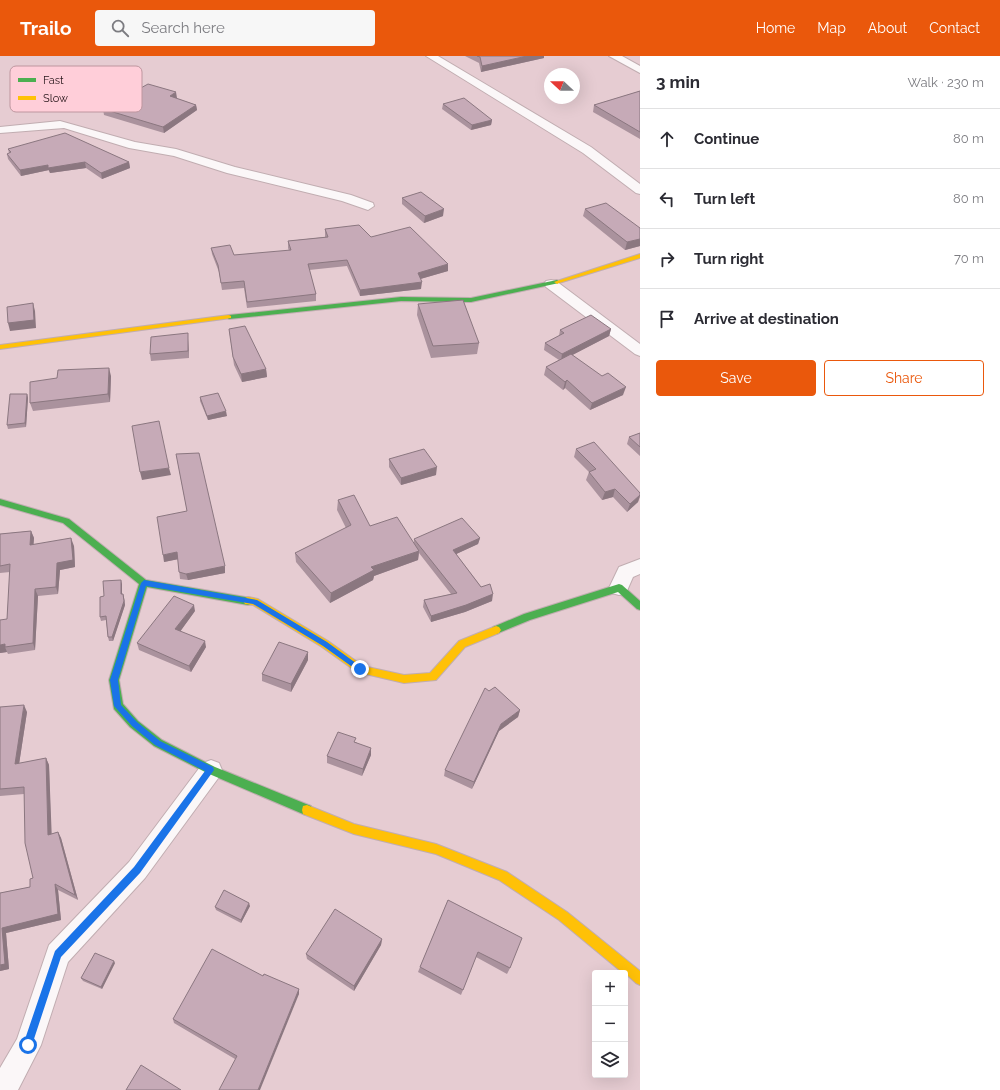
<!DOCTYPE html>
<html lang="en">
<head>
<meta charset="utf-8">
<style>
	body { margin:0; font-family:Raleway,sans-serif; background:#f7f7f7; color:#2b2b33 }
	.controls { position:absolute; right:12px; bottom:12px; display:grid; overflow:hidden; border-radius:4px; box-shadow:0 4px 16px #0002 }
	.controls button { width:36px; height:36px; display:grid; place-items:center; padding:0; border:0; border-bottom:1px solid #e1e1e2; background:#fff; color:#2b2b33; font:20px sans-serif }
	.compass { position:absolute; left:544px; top:12px; width:36px; height:36px; border-radius:50%; background:#fff; box-shadow:0 4px 16px #0002; rotate:292deg }
	.stop { position:absolute; width:12px; height:12px; margin:-9px; border:3px solid #1a73e8; border-radius:50%; background:#fff }
	.stop.end { background:#1a73e8; border-color:#fff; box-shadow:0 1px 4px #0008 }
	.list { margin:0; padding:0; list-style:none }
	h2 { display:flex; justify-content:space-between; align-items:center; height:52px; margin:0; padding:0 16px; font-size:17px }
	h2 small { font-size:13px; font-weight:400; color:#7c7c81 }
	.list li { display:grid; grid-template-columns:26px 1fr auto; gap:12px; align-items:center; box-sizing:border-box; height:60px; padding:0 16px; border-top:1px solid #e1e1e2 }
	.list b { display:block; font-size:15px; white-space:nowrap }
	.list em { font-size:13px; font-style:normal; color:#7c7c81 }
	.actions { display:flex; gap:8px; padding:12px 16px }
	.actions a { flex:1; padding:9px 0; border:1px solid #ea580c; border-radius:4px; text-align:center; font-size:14px; color:#ea580c }
	.actions .main { background:#ea580c; color:#fff }
	.icon { flex:none; width:22px; height:22px; fill:none; stroke:currentColor; stroke-width:2; stroke-linecap:round; stroke-linejoin:round }
	.map { position:relative; flex:none; width:640px; height:1034px; overflow:hidden }
	header { display:flex; align-items:center; gap:24px; box-sizing:border-box; height:56px; padding:0 20px; background:#ea580c; color:#fff }
	header strong { font-size:19px }
	nav { display:flex; gap:22px; margin-inline-start:auto; font-size:14px }
	.search { width:280px; height:36px; background:#f7f7f7; display:flex; align-items:center; gap:10px; box-sizing:border-box; padding:0 14px; border-radius:4px; color:#7c7c81; font-size:15px }
	main { display:flex }
	aside { flex:1; background:#fff }
	.map>svg:first-child { display:block }
</style>
</head>
<body>
<header>
<strong>Trailo</strong>
<div class="search"><svg class="icon" aria-label="search" viewBox="0 0 24 24"><circle cx="10" cy="10" r="6"/><path d="M15 15l6 6"/></svg>Search here</div>
<nav><a>Home</a><a>Map</a><a>About</a><a>Contact</a></nav>
</header>
<main>
<div class="map">
<svg width="640" height="1034" viewBox="0 0 640 1034">
	<rect width="100%" height="100%" fill="#e6ccd2"/>
	<g fill="none" stroke-linecap="round" stroke-linejoin="round">
		<defs>
			<path id="street" d="M426,0H438L591,91L640,128V138L636,137L583,97Z
				M609,0H622L640,10V17Z
				M60,65L135,86L176,93L235,111L351,139L373,147L374,150L368,154L342,145L227,117L174,100L129,92L64,72L0,77V71Z
				M551,224L556,225L640,288V300L635,298L546,231L544,228L546,225Z
				M640,503V518L633,521L626,537L619,539L612,537L609,532L619,511Z
				M211,704L219,707L222,714L219,721L145,822L68,906L41,989L18,1034H0V1012L17,983L49,889L129,806L203,707Z"/>
			<path id="fast" d="M557,224L560,226L559,227L471,246L401,245L229,263L226,261L229,259L401,241L471,242Z
				M0,443L69,463L146,524L251,542L253,545L251,548L248,549L147,531L119,624L123,648L138,665L162,684L215,711L311,750L312,754L311,758L307,759L303,758L207,717L154,690L130,671L114,653L109,624L139,528L63,467L0,449Z
				M619,528L622,529L640,545V554L637,553L618,536L530,564L496,578L493,577L491,574L493,571L524,558Z"/>
			<path id="slow" d="M640,198V202L559,227L557,228L554,226Z
				M229,259L231,260V262L0,293V289Z
				M248,541L258,543L328,585L363,610L404,619L430,617L459,585L496,570L499,571L501,574L499,577L465,591L436,624L404,627L357,616L322,591L253,549L245,548L243,545L245,542Z
				M307,749L354,768L436,788L507,816L567,856L640,915V929L636,927L625,917H623L559,864L499,824L436,798L354,778L303,758L302,754L303,750Z"/>
		</defs>
		<use href="#street" stroke="#c1adb1" stroke-width="2"/>
		<use href="#fast" stroke="#c1adb1" stroke-width="2"/>
		<use href="#slow" stroke="#c1adb1" stroke-width="2"/>
		<use href="#street" fill="#fbf7f8" fill-rule="evenodd"/>
		<use href="#fast" fill="#4caf50" fill-rule="evenodd"/>
		<use href="#slow" fill="#ffc107" fill-rule="evenodd"/>
	</g>
	<path fill="#aa929d" d="M465,0H544V2L481,16L479,7Z
		M640,35V83L593,56L594,49Z
		M176,42L196,49L197,54L164,77L104,59L103,53L177,42Z
		M443,48L492,64L491,69L471,74L442,53Z
		M8,93L129,106L130,112L102,123L86,112L50,117L49,114L21,120L8,103L7,98L9,97Z
		M402,142L443,160L424,167L402,148Z
		M585,153L640,172V190L625,194L583,160Z
		M325,173L371,181L448,215L420,223L421,233L360,240L347,210L309,214L316,238V245L247,252L244,232L222,234L219,216L212,198L211,192L234,199L289,195L288,192V185L325,181Z
		M418,248L479,287L477,298L431,302L417,259Z
		M229,273L266,313L267,321L242,326L234,309Z
		M611,273L609,280L572,299L623,339L590,354L565,332L563,334L544,319L546,311L559,304L544,294L545,287L559,280L560,274Z
		M188,283L189,302L151,305L150,298Z
		M111,320L110,346L33,355L30,347Z
		M27,338L28,342L26,371L8,373L7,369Z
		M200,341L227,360L208,364L200,345Z
		M640,377V400L627,388L629,381Z
		M576,393L640,437V441L638,446L627,456L613,441L602,444L586,424L589,416L574,401Z
		M176,398L225,517L188,524L180,523L178,503L164,506L187,455Z
		M389,403L436,419L401,429L389,411Z
		M338,444L370,470L414,487V483L480,482L478,488L456,498L492,545L465,556L431,566L423,551L424,544L451,538L419,497L418,504L374,520L373,524L330,547L296,506L295,497L346,472L337,454Z
		M31,475L34,482L33,489L74,490L75,511L60,514L58,538L38,540L35,594L8,598L7,596L0,597L7,563L10,516L0,517V478Z
		M122,528V538H123L124,542L125,549L113,585H109L108,581L106,564L101,565L100,561L104,540Z
		M195,555L180,575L206,591L191,616L139,594L137,587Z
		M308,604L291,636L262,625V618Z
		M0,651L27,656L19,708L46,702L49,709L51,778L58,776L61,782L78,844L58,834L61,864L6,877L9,913L0,915V837L30,831L33,822L24,738L0,740Z
		M520,654L518,661L499,675L472,733L444,720L445,714Z
		M356,686L371,699L362,720L327,707V700Z
		M448,844L510,912L507,918L476,901L461,939L418,916L420,911Z
		M250,850L241,867L216,854L215,851Z
		M382,883L381,889L354,935L307,903L306,898Z
		M115,907L102,933L83,925L81,922Z
		M263,920L299,933V938L235,1003L174,967L173,963Z"/>
	<path fill="#8b7780" d="M527,0H544V2L481,16L482,10Z
		M176,36L177,42L171,46L170,40Z
		M196,49L197,54L164,77L163,71Z
		M492,64L491,69L471,74L472,69Z
		M85,106L86,112L50,117L48,112Z
		M129,106L130,112L102,123L101,117Z
		M48,109L49,114L21,120L20,114Z
		M444,153L443,160L424,167L425,160Z
		M640,183V190L625,194L627,186Z
		M448,208V215L417,224L418,217Z
		M422,226L421,233L360,240V234Z
		M33,247L35,255L36,272L10,275L8,267Z
		M611,273L609,280L561,305L562,298Z
		M188,277V283L189,302L188,295Z
		M109,312L111,320L110,346L108,338Z
		M266,313L267,321L242,326L241,318Z
		M567,324L565,332L563,334L565,326Z
		M626,331L623,339L590,354L592,347Z
		M27,338L28,342L26,371L25,367Z
		M226,355L227,360L208,364L207,360Z
		M437,411L436,419L401,429V422Z
		M169,412L171,419L142,424L140,416Z
		M615,433L613,441L602,444L605,436Z
		M640,439L638,446L627,456L630,448Z
		M31,475L34,482L33,497L30,489Z
		M71,482L74,490L75,511L60,514L58,538L56,531L57,507Z
		M480,482L478,488L452,500L453,494Z
		M419,495L418,504L374,520L373,524L330,547L331,537L371,511Z
		M177,496L179,503L164,506L163,499Z
		M225,510V517L188,524L186,518Z
		M121,524L122,528V542L121,538Z
		M35,533L38,540L35,594L33,587Z
		M123,538L124,542L125,549L113,585L112,581Z
		M493,538L492,545L465,556L431,566V560Z
		M194,549L195,555L177,580L175,573Z
		M205,585L206,591L191,616L189,610Z
		M5,588V591L7,596L0,597V589Z
		M308,596V604L291,636V628Z
		M24,649L27,656L18,715L15,708Z
		M520,654L518,661L499,675L472,733L474,726L501,668Z
		M371,692V699L362,720L363,713Z
		M46,702L49,709L52,786L48,779Z
		M58,776L61,782L78,844L75,839Z
		M55,828L58,834L61,864L6,877L9,913L0,915L2,872Z
		M249,847L250,850L241,867V864Z
		M382,883L381,889L354,935V930Z
		M114,905L115,907L102,933L101,931Z
		M299,933V938L260,1034H258Z"/>
	<path fill="#c6aab7" stroke="#8b7780" d="M477,0H527L482,10L480,1Z
		M148,28L176,36L170,40L196,49L163,71L103,53Z
		M640,35V76L594,49Z
		M464,42L492,64L472,69L443,48Z
		M65,77L129,106L101,117L85,106L48,112V109L20,114L7,98L11,96L8,93Z
		M421,136L444,153L425,160L402,142Z
		M606,147L640,172V183L627,186L585,153Z
		M359,169L371,181L410,171L448,208L418,217L422,226L360,234L347,204L308,208L316,238L247,246L244,225L221,227L218,209L211,192L230,189L234,199L291,194L288,185L328,181L325,173Z
		M463,244L479,287L433,290L418,248Z
		M33,247L34,264L8,267L7,251Z
		M591,259L611,273L562,298L545,287L564,277L560,274Z
		M245,270L266,313L241,318L233,301L229,273Z
		M188,277V295L150,298L151,281Z
		M571,298L602,320L608,317L626,331L592,347L567,324L565,326L546,311Z
		M109,312L108,338L30,347V326L57,322L58,314Z
		M218,337L226,355L207,360L200,341Z
		M10,338H27L25,367L7,369Z
		M159,365L169,412L140,416L132,370Z
		M640,377V391L629,381Z
		M594,386L640,437V439L630,448L615,433L605,436L589,416L596,413L576,393Z
		M424,393L437,411L401,422L389,403Z
		M199,397L225,510L186,518L179,516L177,496L163,499L157,461L187,455L176,398Z
		M354,439L370,470L397,461L419,495L371,511L374,514L331,537L295,497L351,469L338,444Z
		M462,462L480,482L453,494L481,531L490,528L493,538L466,549L431,560L424,544L457,537L414,483Z
		M31,475L30,489L71,482L73,504L57,507L56,531L35,533L33,587L5,591V588L0,589V564L7,563L10,508L0,510V478Z
		M121,524V538H123L124,545L112,581H108L106,560L100,561V541L104,540L103,525Z
		M174,540L194,549L175,573L205,585L189,610L137,587Z
		M279,586L308,596L291,628L262,618Z
		M495,631L520,654L501,668L474,726L445,714L485,632L489,635Z
		M24,649L15,708L46,702L48,779L58,776L75,839L55,828L58,858L2,872L5,908L0,909V837L30,831V823L33,822L25,787L24,731L0,733V651Z
		M338,676L356,682L354,686L371,692L363,713L327,700Z
		M224,834L249,847L241,864L215,851Z
		M448,844L522,882L510,912L478,896L463,934L420,911Z
		M335,853L382,883L354,930L306,898Z
		M212,893L263,920L264,918L299,933L258,1034H219L237,1000L173,963Z
		M95,897L114,905L101,931L81,922Z
		M141,1009L181,1034H126Z"/>
	<path fill="#1a73e8" d="M144,524L257,544L327,586L364,613L360,616L358,615L323,590L253,548L146,530L118,624L121,649L137,666L160,685L213,711L214,714L140,817L61,901L32,989L28,993L23,989L55,895L134,811L205,715L155,689L132,670L114,650L110,624L141,527Z"/>
	<rect x="10" y="10" width="132" height="46" rx="6" fill="#ffced9" stroke="#be969f" stroke-width="1"/>
	<rect x="18" y="22" width="18" height="4" fill="#4caf50"/>
	<rect x="18" y="40" width="18" height="4" fill="#ffc107"/>
	<g font-size="11" fill="#261519">
		<text x="43" y="28">Fast</text>
		<text x="43" y="46">Slow</text>
	</g>
</svg>
<div class="controls">
<button>+</button>
<button>−</button>
<button><svg class="icon" aria-label="layers" viewBox="0 0 24 24"><path d="M12 4l9 5-9 5-9-5zM3 14l9 5 9-5"/></svg></button>
</div>
<svg class="compass" viewBox="-18 -18 36 36"><path d="M0-13l5 13h-10z" fill="#e53935"/><path d="M0 13l5-13h-10z" fill="#7c7c81"/></svg>
<div class="stop" style="left:28px;top:989px"></div>
<div class="stop end" style="left:360px;top:613px"></div>
</div>
<aside>
<h2>3 min<small>Walk · 230 m</small></h2>
<ul class="list">
<li><svg class="icon" aria-label="ahead" viewBox="0 0 24 24"><path d="M12 20V5M6 11l6-6 6 6"/></svg><div><b>Continue</b></div><em>80 m</em></li>
<li><svg class="icon" aria-label="left" viewBox="0 0 24 24"><path d="M17 20v-9H6M10 6l-5 5 5 5"/></svg><div><b>Turn left</b></div><em>80 m</em></li>
<li><svg class="icon" aria-label="right" viewBox="0 0 24 24"><path d="M7 20v-9h11M14 6l5 5-5 5"/></svg><div><b>Turn right</b></div><em>70 m</em></li>
<li><svg class="icon" aria-label="arrive" viewBox="0 0 24 24"><path d="M6 21V4h12l-3 4 3 4H6"/></svg><div><b>Arrive at destination</b></div></li>
</ul>
<div class="actions"><a class="main">Save</a><a>Share</a></div>
</aside>
</main>
</body>
</html>
